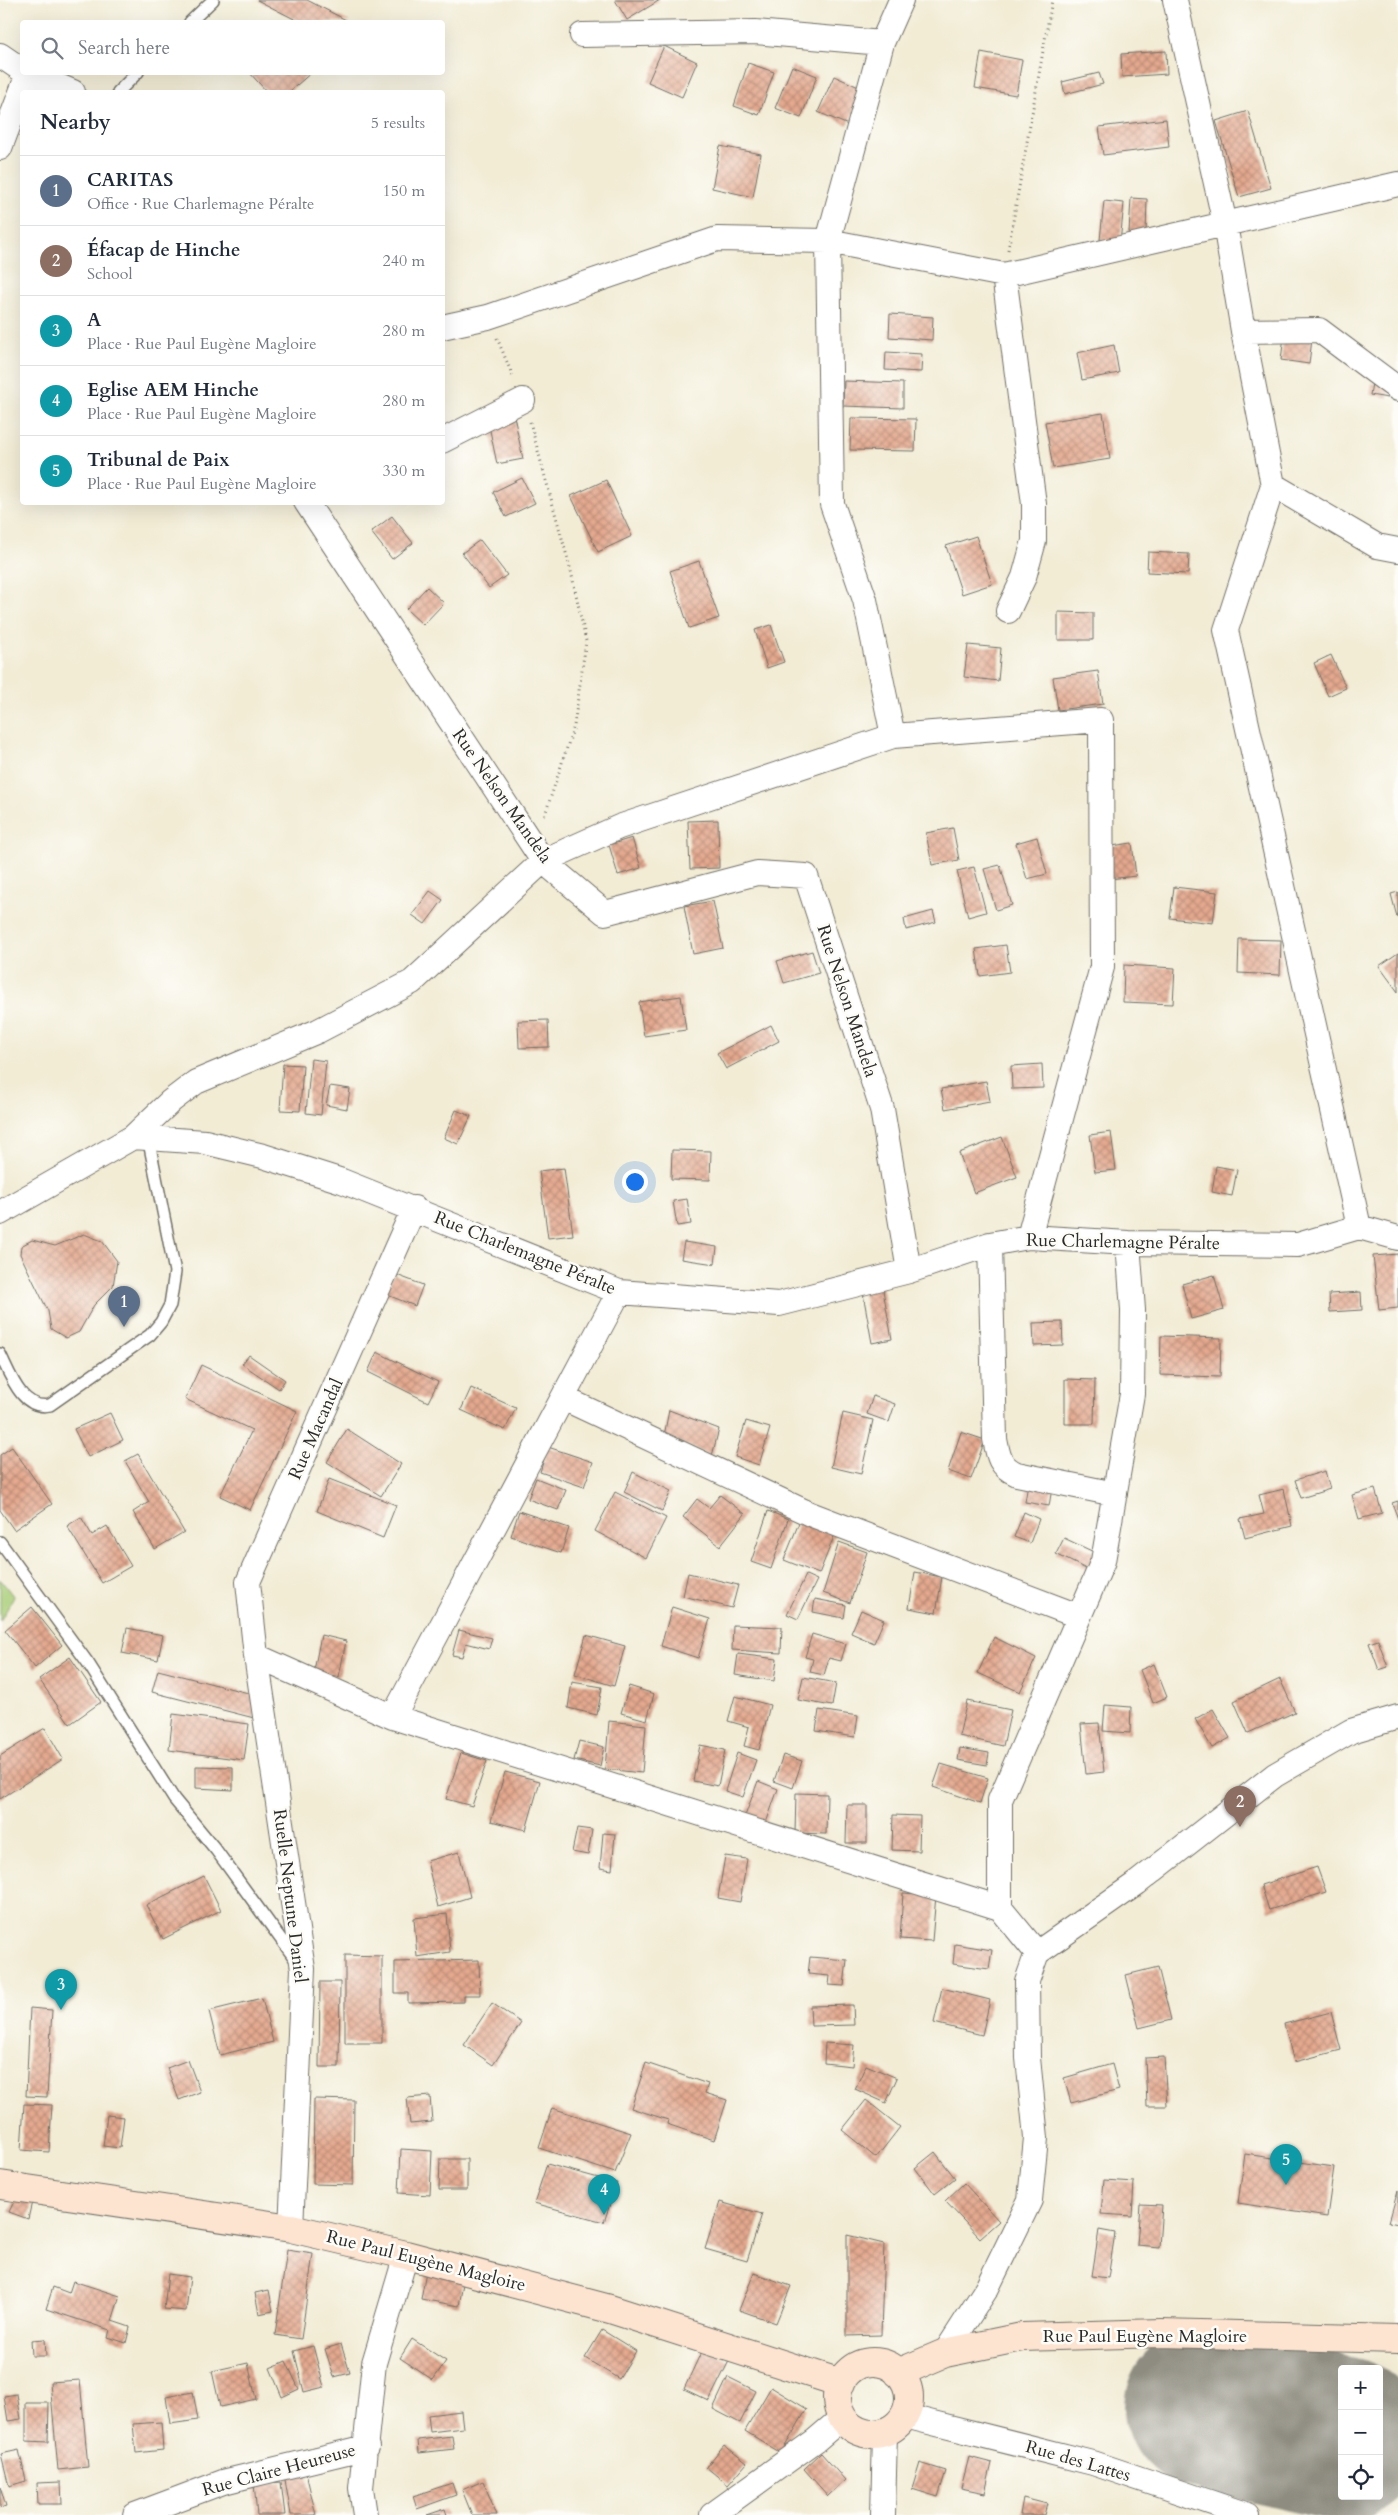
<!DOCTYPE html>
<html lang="en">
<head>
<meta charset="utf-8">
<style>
	body { margin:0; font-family:Cardo,serif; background:#f2f2f3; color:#1f2937 }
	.controls { position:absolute; right:15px; bottom:15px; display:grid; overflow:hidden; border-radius:5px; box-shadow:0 5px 20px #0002 }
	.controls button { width:45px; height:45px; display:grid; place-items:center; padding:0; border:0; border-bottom:1px solid #e0e1e3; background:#fff; color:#1f2937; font:25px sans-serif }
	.you { position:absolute; left:634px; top:1181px; width:18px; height:18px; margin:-12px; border:4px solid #fff; border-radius:50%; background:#1a73e8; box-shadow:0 0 0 8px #1a73e833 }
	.badge { display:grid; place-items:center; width:32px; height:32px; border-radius:50%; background:#b45309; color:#fff; font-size:16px; font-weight:700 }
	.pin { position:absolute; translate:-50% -41px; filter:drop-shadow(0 1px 2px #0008) }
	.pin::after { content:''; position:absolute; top:26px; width:18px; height:15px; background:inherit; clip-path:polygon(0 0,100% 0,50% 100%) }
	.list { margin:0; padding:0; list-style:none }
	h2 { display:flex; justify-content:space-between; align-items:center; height:65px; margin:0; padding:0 20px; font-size:21px }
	h2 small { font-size:16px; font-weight:400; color:#747a83 }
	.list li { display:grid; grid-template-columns:32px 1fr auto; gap:15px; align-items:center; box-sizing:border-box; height:70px; padding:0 20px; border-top:1px solid #e0e1e3 }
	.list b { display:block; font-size:19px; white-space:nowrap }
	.list p { margin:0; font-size:16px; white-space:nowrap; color:#747a83 }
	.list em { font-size:16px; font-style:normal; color:#747a83 }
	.icon { flex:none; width:28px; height:28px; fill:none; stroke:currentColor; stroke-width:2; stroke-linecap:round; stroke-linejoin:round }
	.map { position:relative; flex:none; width:1398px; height:2515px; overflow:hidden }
	.search { position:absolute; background:#fff; box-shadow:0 5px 20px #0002; left:20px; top:20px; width:425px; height:55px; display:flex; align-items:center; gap:12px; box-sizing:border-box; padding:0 18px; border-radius:5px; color:#747a83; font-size:19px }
	.panel { position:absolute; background:#fff; box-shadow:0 5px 20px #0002; left:20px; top:90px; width:425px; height:415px; border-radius:5px }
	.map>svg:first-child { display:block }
</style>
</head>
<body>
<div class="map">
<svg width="1398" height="2515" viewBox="0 0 1398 2515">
	<defs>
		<pattern id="building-cross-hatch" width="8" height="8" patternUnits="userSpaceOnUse" patternTransform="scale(1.25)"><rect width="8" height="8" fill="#e4a98f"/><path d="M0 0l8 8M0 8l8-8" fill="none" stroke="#b98a75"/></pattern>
	</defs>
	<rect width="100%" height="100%" fill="#fdfcf7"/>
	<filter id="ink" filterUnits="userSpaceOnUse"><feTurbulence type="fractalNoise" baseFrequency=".02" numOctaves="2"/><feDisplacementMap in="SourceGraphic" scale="10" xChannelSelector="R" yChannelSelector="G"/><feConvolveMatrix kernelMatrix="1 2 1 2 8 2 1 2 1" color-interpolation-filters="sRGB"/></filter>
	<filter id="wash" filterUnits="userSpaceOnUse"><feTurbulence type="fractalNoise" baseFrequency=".0096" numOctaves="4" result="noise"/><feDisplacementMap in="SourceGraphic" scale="20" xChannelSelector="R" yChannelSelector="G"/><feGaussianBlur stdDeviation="1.12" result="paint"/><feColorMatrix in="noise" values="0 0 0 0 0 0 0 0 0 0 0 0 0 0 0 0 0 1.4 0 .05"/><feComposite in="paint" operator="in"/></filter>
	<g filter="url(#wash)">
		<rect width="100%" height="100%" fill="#f2ecd5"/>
		<path fill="#a8cd77" stroke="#6a7c51" d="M0,1579L14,1597L0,1621Z"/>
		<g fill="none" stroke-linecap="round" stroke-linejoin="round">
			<path stroke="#8e8c80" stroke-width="164" d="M1206,2408L1342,2439"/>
		</g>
		<g id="blocks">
			<path fill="url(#building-cross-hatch)" d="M257,0H307L350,22H300Z
				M615,0H660L627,20Z
				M664,46L697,62L682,97L648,82Z
				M1166,51L1167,74L1122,77L1121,54Z
				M981,52L1022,60L1016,95L975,88Z
				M748,63L774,72L759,115L734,106Z
				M792,66L817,76L801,118L775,108Z
				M249,72H312L289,92H267Z
				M1099,73L1103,84L1065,94L1062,82Z
				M834,76L863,89L848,125L818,112Z
				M1248,111L1271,188L1239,197L1216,121Z
				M1166,119L1169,147L1103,155L1099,127Z
				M720,146L761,154L753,197L712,188Z
				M1131,198L1147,199L1146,234L1129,233Z
				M1104,201L1124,203L1120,243L1100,240Z
				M890,314L933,317L932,340L889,337Z
				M1284,336L1312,339L1309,364L1281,360Z
				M1114,345L1119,373L1082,380L1077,353Z
				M886,352L922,354L921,372L885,370Z
				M844,381L903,383V408L843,406Z
				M1372,383L1390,386L1388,398L1370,395Z
				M1103,413L1110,459L1053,468L1045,422Z
				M514,416L523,459L497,464L488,421Z
				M851,418L916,419L915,451L850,450Z
				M522,478L535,503L506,517L493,492Z
				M606,480L632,536L598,552L571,496Z
				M392,516L413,543L392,559L371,532Z
				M976,536L992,584L962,594L946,546Z
				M480,540L507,575L489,588L462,553Z
				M1148,552L1189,554L1188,574L1147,572Z
				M699,561L719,618L689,628L670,571Z
				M427,587L444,603L423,625L406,609Z
				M1058,612L1093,613V640H1058Z
				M771,625L784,662L767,668L755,630Z
				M968,645L1001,648L998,681L964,677Z
				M1331,655L1346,688L1328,696L1314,663Z
				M1098,671L1103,704L1058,710L1053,677Z
				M718,820L719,868L690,869L688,821Z
				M953,828L959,860L932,865L926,833Z
				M1037,837L1047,874L1027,879L1016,843Z
				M632,838L641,868L618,875L609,845Z
				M1132,843L1136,876L1109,879L1105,847Z
				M1000,865L1012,905L996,910L984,869Z
				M974,867L986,912L968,917L957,871Z
				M1174,887L1217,892L1213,923L1170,918Z
				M430,891L443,900L425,924L412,915Z
				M1398,892V916L1397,917L1391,894Z
				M713,901L723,948L693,954L684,906Z
				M933,911L936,922L906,930L904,919Z
				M1239,939L1281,940L1280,975L1238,973Z
				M1006,945L1010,972L980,976L976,949Z
				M812,951L819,973L784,983L777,961Z
				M1398,953V992L1379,966Z
				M1124,965L1175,968L1173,1004L1123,1002Z
				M681,996L686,1030L644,1036L639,1002Z
				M548,1020L549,1047L519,1048L518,1021Z
				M771,1025L779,1041L726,1069L717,1053Z
				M311,1059L326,1061L321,1115L306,1113Z
				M283,1064L303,1065L300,1111L280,1110Z
				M1042,1064L1043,1088L1012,1089L1011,1066Z
				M986,1081L990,1101L945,1109L941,1089Z
				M330,1086L350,1089L347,1109L326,1105Z
				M456,1110L471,1116L458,1144L444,1138Z
				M1111,1132L1116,1170L1095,1172L1090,1135Z
				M1002,1137L1017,1177L974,1193L959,1153Z
				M672,1150L711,1151L710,1180L671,1179Z
				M1216,1166L1237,1170L1232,1196L1212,1192Z
				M564,1168L573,1235L548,1238L539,1171Z
				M687,1199L691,1224L677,1226L673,1201Z
				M84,1234L102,1241L117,1261L113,1286L94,1305L79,1332L66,1338L51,1329L48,1311L20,1254L21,1246L32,1240L55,1246Z
				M684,1242L717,1247L715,1264L681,1259Z
				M1398,1254V1308L1379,1310L1373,1256Z
				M394,1274L423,1285L415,1306L385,1294Z
				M1214,1275L1224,1310L1191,1319L1182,1284Z
				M882,1285L892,1339L872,1343L862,1288Z
				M1361,1292L1362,1310L1330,1312L1329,1294Z
				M1062,1322L1063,1345L1034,1346L1033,1323Z
				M1161,1336L1221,1338L1220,1377L1160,1375Z
				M377,1352L438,1382L428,1402L368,1372Z
				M249,1355L285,1380L279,1389L242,1364Z
				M201,1365L297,1411L250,1510L220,1496L252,1430L185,1399Z
				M1065,1379L1095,1380L1094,1424H1065Z
				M471,1388L516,1408L505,1430L461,1410Z
				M873,1396L895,1404L889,1422L867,1414Z
				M669,1410L719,1429L712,1456L664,1436Z
				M110,1413L123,1440L88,1457L74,1429Z
				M843,1413L873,1420L861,1474L831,1467Z
				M746,1421L770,1428L759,1465L735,1457Z
				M347,1429L401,1464L381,1496L327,1462Z
				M961,1432L985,1440L971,1479L948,1471Z
				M12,1447L52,1504L14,1530L0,1510V1455Z
				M548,1447L593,1462L584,1487L540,1472Z
				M138,1454L184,1532L155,1549L133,1512L149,1502L125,1461Z
				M1325,1471L1330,1489L1301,1498L1295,1480Z
				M633,1472L671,1491L662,1511L624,1492Z
				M536,1478L566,1490L558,1510L528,1499Z
				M329,1479L396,1505L383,1538L317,1511Z
				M1028,1484L1052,1488L1049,1506L1025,1502Z
				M1284,1489L1292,1526L1245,1538L1240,1519L1264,1514L1259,1495Z
				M1375,1489L1382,1513L1359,1519L1352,1495Z
				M615,1492L666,1518L646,1558L595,1531Z
				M720,1495L745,1514L720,1546L683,1517L697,1499L709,1508Z
				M1398,1501V1519L1392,1503Z
				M519,1511L569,1528L561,1553L511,1536Z
				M768,1511L788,1519L771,1569L751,1562Z
				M1024,1512L1039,1519L1030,1543L1014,1537Z
				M81,1517L92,1535L107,1526L131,1566L102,1583L67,1526Z
				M800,1520L835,1534L819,1574L784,1560Z
				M1064,1538L1096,1553L1088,1570L1056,1554Z
				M839,1542L867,1552L850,1603L823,1593Z
				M915,1572L942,1577L936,1613L909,1608Z
				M688,1573L738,1585L732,1608L683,1596Z
				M806,1575L817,1580L798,1619L787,1614Z
				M815,1599L846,1605L844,1618L813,1612Z
				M32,1607L62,1645L35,1668L5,1630Z
				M672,1607L710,1619L698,1658L661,1646Z
				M861,1610L884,1620L874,1643L851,1633Z
				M733,1625L782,1627L781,1653L732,1650Z
				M127,1628L163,1635L158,1660L122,1653Z
				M459,1630L492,1638L489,1649L466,1643L462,1657L452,1655Z
				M812,1634L846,1644L841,1661L829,1658L824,1675L810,1672L813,1659L805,1657Z
				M321,1635L346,1641L339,1677L314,1671Z
				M586,1635L625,1646L614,1686L575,1674Z
				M994,1637L1036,1658L1020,1692L978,1673Z
				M1378,1640L1388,1667L1379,1670L1369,1643Z
				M738,1654L777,1659L774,1681L735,1675Z
				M70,1657L101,1702L70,1724L39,1679Z
				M1154,1664L1167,1697L1153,1703L1140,1670Z
				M158,1670L260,1696L254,1718L152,1692Z
				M803,1677L836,1683L832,1706L798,1700Z
				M1280,1679L1295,1712L1248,1733L1234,1701Z
				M572,1682L602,1687L597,1715L568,1708Z
				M629,1686L654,1694L647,1720L621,1713Z
				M735,1696L770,1705L759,1750L744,1746L749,1727L728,1721Z
				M967,1701L1011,1710L1003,1746L959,1736Z
				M1105,1705L1131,1707L1130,1733L1103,1731Z
				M1213,1709L1230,1738L1212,1748L1195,1719Z
				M819,1710L858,1716L855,1737L816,1731Z
				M173,1714L249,1724L244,1760L169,1750Z
				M609,1721L646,1725L642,1773L605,1769Z
				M1099,1723L1104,1772L1086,1774L1081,1724Z
				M45,1728L63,1759L0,1799V1756Z
				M579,1741L604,1747L600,1766L574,1760Z
				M700,1745L725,1750L718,1786L693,1781Z
				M960,1748L989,1753L987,1765L958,1760Z
				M461,1753L487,1761L472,1806L446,1799Z
				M737,1753L756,1760L743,1797L725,1791Z
				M783,1755L802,1761L793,1788L774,1781Z
				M941,1764L988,1778L980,1803L933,1787Z
				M196,1766L233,1767V1790L196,1788Z
				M505,1772L540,1781L526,1830L491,1821Z
				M758,1781L778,1789L766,1823L745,1816Z
				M796,1793L827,1794L826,1834L795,1833Z
				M847,1805H867V1843H846Z
				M893,1815L920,1816L919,1851L892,1850Z
				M577,1828L592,1830L588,1855L572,1852Z
				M603,1833L615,1834L612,1870L600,1868Z
				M459,1852L470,1897L438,1907L427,1861Z
				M725,1856L747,1859L740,1902L718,1898Z
				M1317,1867L1326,1892L1269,1910L1261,1885Z
				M204,1876L221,1910L163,1939L146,1905Z
				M903,1893L936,1895L932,1941L900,1939Z
				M447,1914L450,1952L417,1957L414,1918Z
				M955,1944L992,1950L989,1969L953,1964Z
				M345,1955L382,1956V2043H345Z
				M810,1957L847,1960L844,1986L829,1985L830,1976L808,1974Z
				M479,1960L480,1995H464V2002L408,2003V1993H395V1962Z
				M1158,1967L1171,2020L1139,2028L1126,1975Z
				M320,1982H340L339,2067H319Z
				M942,1988L990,2000L982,2035L934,2023Z
				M262,1998L273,2042L220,2055L209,2011Z
				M492,2003L521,2023L493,2065L464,2045Z
				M853,2005L854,2025L811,2026L810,2006Z
				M30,2008L52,2010L47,2097L26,2096Z
				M1331,2012L1341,2050L1294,2062L1284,2024Z
				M825,2043L854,2045L852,2066L824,2063Z
				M1164,2057L1167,2106H1147L1145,2058Z
				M188,2060L200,2092L179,2100L167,2068Z
				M646,2063L708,2084L705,2093L727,2100L714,2140L667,2124L668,2120L631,2108Z
				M1112,2064L1119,2090L1071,2103L1064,2078Z
				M866,2065L897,2078L886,2103L855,2089Z
				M430,2096L432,2122L410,2124L407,2098Z
				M314,2099L354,2100L353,2185L313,2184Z
				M866,2100L900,2127L876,2158L842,2130Z
				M24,2104L52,2105L49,2152L21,2150Z
				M552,2108L631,2133L615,2173L539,2148Z
				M107,2115L124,2117L120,2148L103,2146Z
				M401,2149L432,2151L430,2195L399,2193Z
				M935,2152L955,2178L935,2194L915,2168Z
				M1245,2154L1334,2167L1327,2217L1238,2203Z
				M440,2159H467V2190H439Z
				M547,2164L617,2183L604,2222L534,2203Z
				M1104,2180L1134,2182L1132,2216L1101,2214Z
				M964,2183L999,2221L980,2238L945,2201Z
				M1398,2190V2224L1389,2222Z
				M19,2191L34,2193L28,2219L9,2212Z
				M720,2202L762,2214L747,2261L705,2249Z
				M1140,2204L1162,2205L1159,2247L1137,2245Z
				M1099,2230L1115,2233L1108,2278L1092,2276Z
				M847,2235L884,2244L881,2335L847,2336Z
				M287,2250L313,2254L301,2339L275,2335Z
				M426,2271L464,2278L459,2306L421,2299Z
				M754,2273L791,2286L776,2323L739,2310Z
				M168,2274L190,2277L186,2311L164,2309Z
				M73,2281L120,2296L112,2321L130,2327L126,2343L108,2337L110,2330L46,2309L53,2287L69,2293Z
				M269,2290L273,2311L259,2314L255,2293Z
				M602,2330L636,2351L619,2379L585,2358Z
				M45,2339L46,2356H32L31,2340Z
				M412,2339L446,2361L433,2380L400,2358Z
				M341,2344L350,2373L334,2377L325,2349Z
				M313,2346L324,2387L304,2392L294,2351Z
				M703,2348L729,2361L709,2401L684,2389Z
				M286,2361L299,2389L282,2397L270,2368Z
				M248,2363L256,2399L220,2407L212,2371Z
				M728,2377L756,2391L740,2423L713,2409Z
				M80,2380L88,2467L58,2470L50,2382Z
				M771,2387L807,2409L781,2453L745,2431Z
				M193,2392L198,2420L170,2424L166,2397Z
				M17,2394L21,2419L8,2421L4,2396Z
				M26,2403H49L48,2442L26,2441Z
				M461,2411L463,2428L430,2432L428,2415Z
				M161,2422L163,2450L136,2453L133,2424Z
				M452,2436L454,2449L419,2453L418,2440Z
				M724,2445L747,2463L728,2485L706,2467Z
				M19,2450L26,2481L9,2486L1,2454Z
				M821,2453L845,2480L828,2496L804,2469Z
				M969,2457L992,2463L985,2493L961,2488Z
				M920,2463L946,2471L938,2497L912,2489Z
				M305,2469L316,2515H291L284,2474Z
				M483,2481L497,2515H472L462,2490Z
				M61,2482L62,2504H38L37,2483Z
				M281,2482L285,2515H257L254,2484Z
				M452,2483L456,2495L417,2509L413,2496Z
				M0,2486L6,2506L0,2508Z
				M1023,2498L1047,2504L1044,2515H1020Z
				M445,2509L447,2515H427Z"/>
		</g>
	</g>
	<g filter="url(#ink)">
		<use href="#blocks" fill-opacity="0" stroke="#716f66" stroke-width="1"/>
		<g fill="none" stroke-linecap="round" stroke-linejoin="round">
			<defs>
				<path id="service" d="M190,22L213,0
					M118,92L138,72
					M0,1354C10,1374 22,1411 50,1405L150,1335L161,1322L170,1305L175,1272L148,1137
					M0,1542L88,1663L174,1799L216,1850L296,1960"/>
				<path id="minor" d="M901,0L882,43L828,241L832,504L865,600L893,736L1101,720L1102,967L1029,1237
					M1175,0L1225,224L1398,184
					M582,35L755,32L882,43
					M0,55L22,70
					M26,72L73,92
					M0,148L28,74
					M1004,275L1034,504V541L1024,577L1008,611
					M442,327L488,317L717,239L828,241L1004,275L1225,224L1243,331L1273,485L1226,630L1359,1227
					M1243,331L1319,330L1398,389
					M442,441L523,400
					M1273,485L1377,546L1398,550
					M306,502L543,861L605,913L757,873L806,876L882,1109L909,1271
					M133,1137L171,1101L196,1082L318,1031L412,982L543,861L619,827L893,736
					M0,1213L133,1137L205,1142L263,1156L342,1181L619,1292L779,1304L909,1271L990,1244L1029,1237L1128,1243L1298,1245L1359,1227L1398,1238
					M990,1244L995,1439C998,1456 1000,1467 1017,1474L1115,1494
					M563,1398L810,1514L1078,1616
					M256,1656L393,1717L1000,1908
					M393,1717L619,1292
					M1037,1953L1000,1908V1800L1103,1561L1132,1394L1133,1310L1128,1243
					M291,2228L303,1969L256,1656L248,1582L414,1208
					M945,2353L987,2288L1030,2200L1036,2138L1028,2058L1027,1981L1037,1953L1137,1883L1275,1775L1351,1731L1398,1717
					M905,2416L1093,2463L1248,2515
					M135,2515L223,2482L367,2447
					M365,2515L361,2488L374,2363L406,2255
					M712,2515L816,2440L843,2417
					M883,2515L885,2432"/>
				<path id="secondary" d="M0,2185L291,2228L406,2255L610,2309L841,2383
					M837 2398a36 36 0 1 1 72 0a36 36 0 1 1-72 0Z
					M898,2373L945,2353L1022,2337L1161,2333L1398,2339"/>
			</defs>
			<use href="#service" stroke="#716f66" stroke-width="14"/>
			<use href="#minor" stroke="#716f66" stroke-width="26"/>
			<use href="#secondary" stroke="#716f66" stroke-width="30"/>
			<path stroke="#716f66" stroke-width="3" stroke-dasharray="1 4" stroke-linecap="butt" d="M1008,250L1052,0
				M497,338L514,379
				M530,422L571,571L586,641L574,726L544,818"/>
			<use href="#service" stroke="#fff" stroke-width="11"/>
			<use href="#minor" stroke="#fff" stroke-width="24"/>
			<use href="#secondary" stroke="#fde4d1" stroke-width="28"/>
		</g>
	</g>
	<g text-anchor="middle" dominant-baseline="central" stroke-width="5" stroke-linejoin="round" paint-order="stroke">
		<g font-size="18" fill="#2b2b2b" stroke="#fdfcf7">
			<text transform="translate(502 796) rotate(55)">Rue Nelson Mandela</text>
			<text transform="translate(847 1001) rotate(72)">Rue Nelson Mandela</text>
			<text transform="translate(1123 1242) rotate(1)">Rue Charlemagne Péralte</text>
			<text transform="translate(525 1253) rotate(22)">Rue Charlemagne Péralte</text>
			<text transform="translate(316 1429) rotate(-66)">Rue Macandal</text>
			<text transform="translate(290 1896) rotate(83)">Ruelle Neptune Daniel</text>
			<text transform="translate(426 2261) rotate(14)">Rue Paul Eugène Magloire</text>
			<text x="1145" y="2336">Rue Paul Eugène Magloire</text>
			<text transform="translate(1078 2461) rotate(16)">Rue des Lattes</text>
			<text transform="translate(279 2470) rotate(-15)">Rue Claire Heureuse</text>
		</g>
	</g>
</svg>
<div class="controls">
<button>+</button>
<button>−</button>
<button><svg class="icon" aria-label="locate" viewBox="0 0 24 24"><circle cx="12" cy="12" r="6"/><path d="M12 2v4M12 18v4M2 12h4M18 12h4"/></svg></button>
</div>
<div class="you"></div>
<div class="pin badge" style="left:124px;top:1327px;background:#5c6f8a">1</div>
<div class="pin badge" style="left:1240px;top:1827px;background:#8d6e63">2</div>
<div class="pin badge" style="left:61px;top:2010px;background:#0f9aa8">3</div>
<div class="pin badge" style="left:604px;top:2215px;background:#0f9aa8">4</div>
<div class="pin badge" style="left:1286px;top:2185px;background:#0f9aa8">5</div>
<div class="search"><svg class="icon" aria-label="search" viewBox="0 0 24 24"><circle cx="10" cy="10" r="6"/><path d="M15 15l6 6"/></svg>Search here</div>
<section class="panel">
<h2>Nearby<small>5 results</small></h2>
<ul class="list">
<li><span class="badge" style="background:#5c6f8a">1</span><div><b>CARITAS</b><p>Office · Rue Charlemagne Péralte</p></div><em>150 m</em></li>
<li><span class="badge" style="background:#8d6e63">2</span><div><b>Éfacap de Hinche</b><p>School</p></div><em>240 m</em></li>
<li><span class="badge" style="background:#0f9aa8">3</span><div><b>A</b><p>Place · Rue Paul Eugène Magloire</p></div><em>280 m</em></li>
<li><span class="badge" style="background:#0f9aa8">4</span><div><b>Eglise AEM Hinche</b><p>Place · Rue Paul Eugène Magloire</p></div><em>280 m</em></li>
<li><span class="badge" style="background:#0f9aa8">5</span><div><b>Tribunal de Paix</b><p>Place · Rue Paul Eugène Magloire</p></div><em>330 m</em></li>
</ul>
</section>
</div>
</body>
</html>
